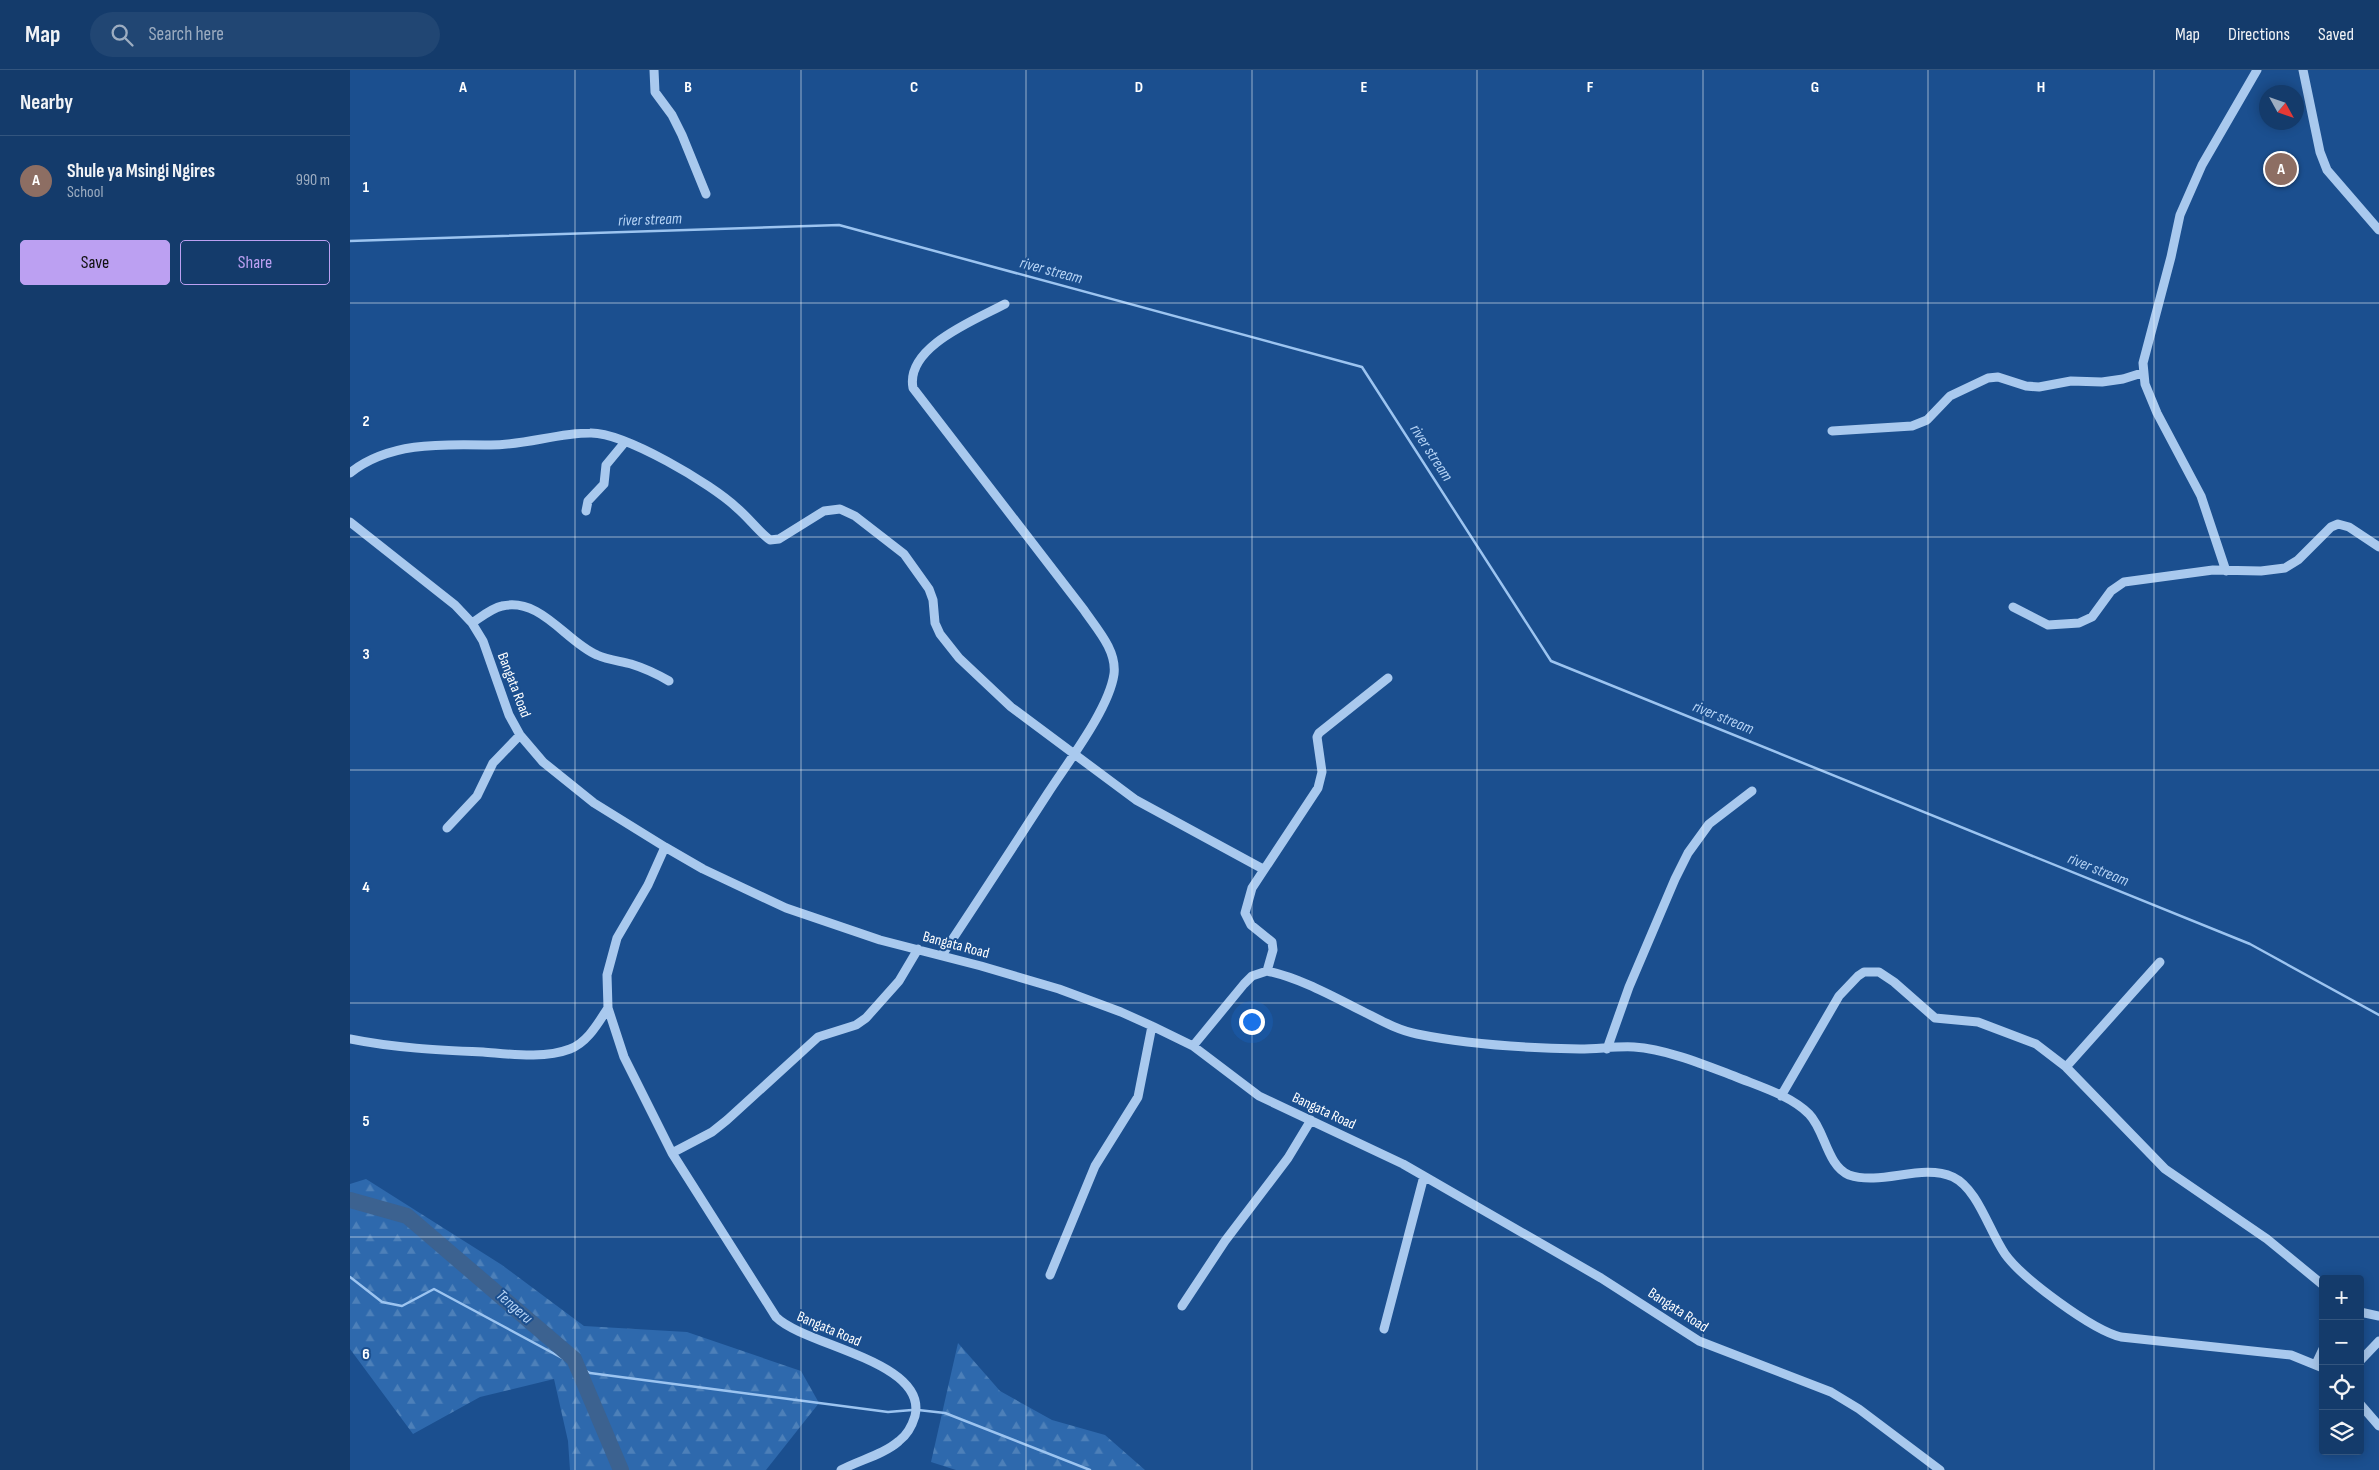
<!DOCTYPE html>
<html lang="en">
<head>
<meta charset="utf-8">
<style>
	body { margin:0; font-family:"Sofia Sans Condensed",sans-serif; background:#214673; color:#f1f3f6 }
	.controls { position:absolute; right:15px; bottom:15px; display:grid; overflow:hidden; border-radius:5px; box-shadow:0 2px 12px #0003 }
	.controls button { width:45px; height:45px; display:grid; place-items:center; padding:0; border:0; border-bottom:1px solid #33557e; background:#143b6b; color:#f1f3f6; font:25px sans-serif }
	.compass { position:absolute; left:1909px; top:15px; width:45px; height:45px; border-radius:50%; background:#143b6b; box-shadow:0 2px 12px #0003; rotate:130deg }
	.you { position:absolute; left:901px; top:951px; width:18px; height:18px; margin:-12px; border:4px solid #fff; border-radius:50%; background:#1a73e8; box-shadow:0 0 0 8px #1a73e833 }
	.badge { display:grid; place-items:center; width:32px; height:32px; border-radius:50%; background:#bca0f2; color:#fff; font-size:16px; font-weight:700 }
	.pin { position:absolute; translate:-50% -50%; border:2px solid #fff; box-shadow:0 1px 5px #0006 }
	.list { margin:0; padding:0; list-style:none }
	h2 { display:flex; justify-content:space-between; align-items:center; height:65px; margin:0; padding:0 20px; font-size:21px }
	h2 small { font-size:16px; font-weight:400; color:#9dadc1 }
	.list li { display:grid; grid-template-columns:32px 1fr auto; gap:15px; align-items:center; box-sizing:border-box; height:90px; padding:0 20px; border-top:1px solid #33557e }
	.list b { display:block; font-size:19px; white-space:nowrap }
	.list p { margin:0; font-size:16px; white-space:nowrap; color:#9dadc1 }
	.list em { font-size:16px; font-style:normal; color:#9dadc1 }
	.actions { display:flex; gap:10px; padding:15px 20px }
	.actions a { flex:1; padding:11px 0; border:1px solid #bca0f2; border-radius:5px; text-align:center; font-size:18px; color:#bca0f2 }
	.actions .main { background:#bca0f2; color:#111 }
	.icon { flex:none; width:28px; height:28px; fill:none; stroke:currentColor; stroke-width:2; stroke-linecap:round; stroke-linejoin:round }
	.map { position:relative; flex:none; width:2029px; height:1400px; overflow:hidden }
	header { display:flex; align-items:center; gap:30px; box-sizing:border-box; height:70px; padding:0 25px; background:#143b6b; border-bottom:1px solid #33557e }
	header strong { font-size:24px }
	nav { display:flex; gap:28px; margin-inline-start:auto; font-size:18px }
	.search { width:350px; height:45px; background:#214673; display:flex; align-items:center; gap:12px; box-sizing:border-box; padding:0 18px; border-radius:28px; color:#9dadc1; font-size:19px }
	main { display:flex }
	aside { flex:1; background:#143b6b }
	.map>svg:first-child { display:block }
</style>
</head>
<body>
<header>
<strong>Map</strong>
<div class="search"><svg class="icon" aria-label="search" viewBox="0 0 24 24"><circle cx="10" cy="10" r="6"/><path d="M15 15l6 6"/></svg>Search here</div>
<nav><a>Map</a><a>Directions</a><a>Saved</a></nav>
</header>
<main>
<aside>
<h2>Nearby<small></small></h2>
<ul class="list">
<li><span class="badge" style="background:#8d6e63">A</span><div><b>Shule ya Msingi Ngires</b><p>School</p></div><em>990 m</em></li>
</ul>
<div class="actions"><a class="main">Save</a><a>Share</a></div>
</aside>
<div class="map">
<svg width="2029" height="1400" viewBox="0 0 2029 1400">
	<defs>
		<pattern id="forest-firs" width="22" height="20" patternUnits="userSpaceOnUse" patternTransform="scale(1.25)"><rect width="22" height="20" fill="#2e69ad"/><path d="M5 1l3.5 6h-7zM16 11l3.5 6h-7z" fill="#4d80b9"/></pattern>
	</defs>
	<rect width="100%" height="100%" fill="#1b4f8f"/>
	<path fill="url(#forest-firs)" d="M16,1109L152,1195L234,1256L337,1262L451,1301L469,1333L416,1400H220L218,1371L204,1309L130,1327L63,1364L0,1279V1114Z
		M608,1273L650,1321L702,1350L755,1365L795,1400H606L581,1392Z"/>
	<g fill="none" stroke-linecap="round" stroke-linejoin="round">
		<path stroke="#9cc4f0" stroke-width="2.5" d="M0,171L489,155L1012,297L1201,591L1900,874L2029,945
			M0,1207L32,1232L52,1236L84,1219L240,1303L538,1342L562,1340
			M568,1340L595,1343L740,1400"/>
		<path stroke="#3c6290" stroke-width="16" d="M0,1130L57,1146L224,1289L271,1400"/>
		<path stroke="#a9c9ee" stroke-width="9" d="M304,0L305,22L322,45L332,65L356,124
			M1953,0L1970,82L1977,100L2029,160
			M1482,361L1562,356L1577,350L1600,326L1638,308L1648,307L1676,316L1689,317L1721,311L1752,312L1773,309L1792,303
			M0,403C38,372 92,374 138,375C173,376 206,363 240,363C274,362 362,414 387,438C399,448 408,461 420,470L429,469L474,441L490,439L505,446L554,484L579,519L583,530L585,553L590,564L609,588L661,637L786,730L913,799
			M236,441L238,431L254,414L256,395L275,372
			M0,452L105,535L122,553L133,571L159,645L170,665L193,692L244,733L315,777L353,799L436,838L530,870L631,896L709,919L771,942L802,956L843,976L909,1026L1053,1094L1251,1208L1349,1271L1481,1322L1509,1339L1590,1400
			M1876,501L1851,426L1807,343L1795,314L1793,293L1821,187L1830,145L1852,95L1907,0
			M1663,537L1698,555L1729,553L1742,547L1761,521L1774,512L1863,500L1911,501L1935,498L1948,490L1981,457L1988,454L1999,457L2029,477
			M122,553C131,547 142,538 152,536C191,527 216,572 247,585C258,590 270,591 281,594C294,598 307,604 319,611
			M97,758L127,726L143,693L170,665
			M315,777L298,815L267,868L257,905L258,938L274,987L322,1083L426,1247C455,1276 578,1291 565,1346C562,1356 557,1365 549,1371C533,1385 509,1390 491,1400
			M592,885C628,831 663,777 698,723C718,692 759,639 764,604C767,580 746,558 734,540L563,318C555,277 625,250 655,234
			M917,901L923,880L922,872L901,855L895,843L902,818L968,718L972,702L967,667L969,663L1038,608
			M0,969C44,978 88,980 133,982C160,984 194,989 220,979C238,972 248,953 258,938
			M843,976L894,914L902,906L917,901C950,908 982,926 1012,941C1030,950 1047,960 1067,964C1121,975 1175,978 1230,979C1248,979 1267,976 1284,977C1316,979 1355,995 1384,1006C1408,1016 1440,1025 1459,1044C1475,1060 1477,1096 1499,1105C1532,1116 1571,1093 1603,1107C1628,1119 1639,1161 1655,1184C1672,1208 1742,1260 1771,1267L1941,1285L1973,1298
			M1257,979L1279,917L1325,809L1338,783L1359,754L1402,721
			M1716,997L1810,892
			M1431,1026L1489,926L1508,906L1514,902H1529L1544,912L1585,948L1628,952L1686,974L1716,997L1815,1099L1917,1169L1973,1215
			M322,1083L362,1062L377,1050L468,967L506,955L516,948L549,911L568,879
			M700,1205L745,1096L788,1027L802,956
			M832,1236L875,1171L938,1088L961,1050
			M2010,1242L2029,1246
			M1034,1259L1074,1106
			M2010,1291L2029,1271
			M1966,1294L1973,1279
			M2010,1334L2029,1356"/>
	</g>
	<path fill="none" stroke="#fff" stroke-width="1" stroke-opacity="0.55" d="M225,0V1400M451,0V1400M676,0V1400M902,0V1400M1127,0V1400M1353,0V1400M1578,0V1400M1804,0V1400M0,233H2029M0,467H2029M0,700H2029M0,933H2029M0,1167H2029"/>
	<g text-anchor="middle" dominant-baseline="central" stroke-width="4" stroke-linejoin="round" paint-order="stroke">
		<g font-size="15" fill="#fff" stroke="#1b4f8f">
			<text transform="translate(164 615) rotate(69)">Bangata Road</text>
			<text transform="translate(606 875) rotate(15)">Bangata Road</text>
			<text transform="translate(974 1041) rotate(25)">Bangata Road</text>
			<text transform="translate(1328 1240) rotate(33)">Bangata Road</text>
			<text transform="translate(479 1259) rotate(23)">Bangata Road</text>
		</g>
		<g font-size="16" font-style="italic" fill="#b5d3f5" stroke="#1b4f8f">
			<text transform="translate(300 150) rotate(-2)">river stream</text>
			<text transform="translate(701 201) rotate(15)">river stream</text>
			<text transform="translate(1081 383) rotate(57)">river stream</text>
			<text transform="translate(1373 648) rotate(22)">river stream</text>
			<text transform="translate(1748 800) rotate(22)">river stream</text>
			<text transform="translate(164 1237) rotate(41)">Tengeru</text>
		</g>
	</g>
	<g font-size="16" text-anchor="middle" font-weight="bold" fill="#fff" stroke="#1b4f8f" stroke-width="4" stroke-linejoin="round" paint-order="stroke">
		<text x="113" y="22">A</text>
		<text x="338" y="22">B</text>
		<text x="564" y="22">C</text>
		<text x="789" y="22">D</text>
		<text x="1014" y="22">E</text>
		<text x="1240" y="22">F</text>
		<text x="1465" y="22">G</text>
		<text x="1691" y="22">H</text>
		<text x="16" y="122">1</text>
		<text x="16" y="356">2</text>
		<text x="16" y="589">3</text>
		<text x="16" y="822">4</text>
		<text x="16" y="1056">5</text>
		<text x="16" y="1289">6</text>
	</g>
</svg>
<div class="controls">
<button>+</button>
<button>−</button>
<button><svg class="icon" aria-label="locate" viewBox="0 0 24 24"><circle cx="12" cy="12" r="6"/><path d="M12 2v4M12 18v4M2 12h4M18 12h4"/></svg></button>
<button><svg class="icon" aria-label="layers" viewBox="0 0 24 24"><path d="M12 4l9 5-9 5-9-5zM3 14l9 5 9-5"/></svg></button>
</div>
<svg class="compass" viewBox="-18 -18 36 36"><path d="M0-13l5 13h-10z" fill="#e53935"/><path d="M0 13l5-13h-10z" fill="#9dadc1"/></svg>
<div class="you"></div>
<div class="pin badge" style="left:1931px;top:99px;background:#8d6e63">A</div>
</div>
</main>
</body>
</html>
